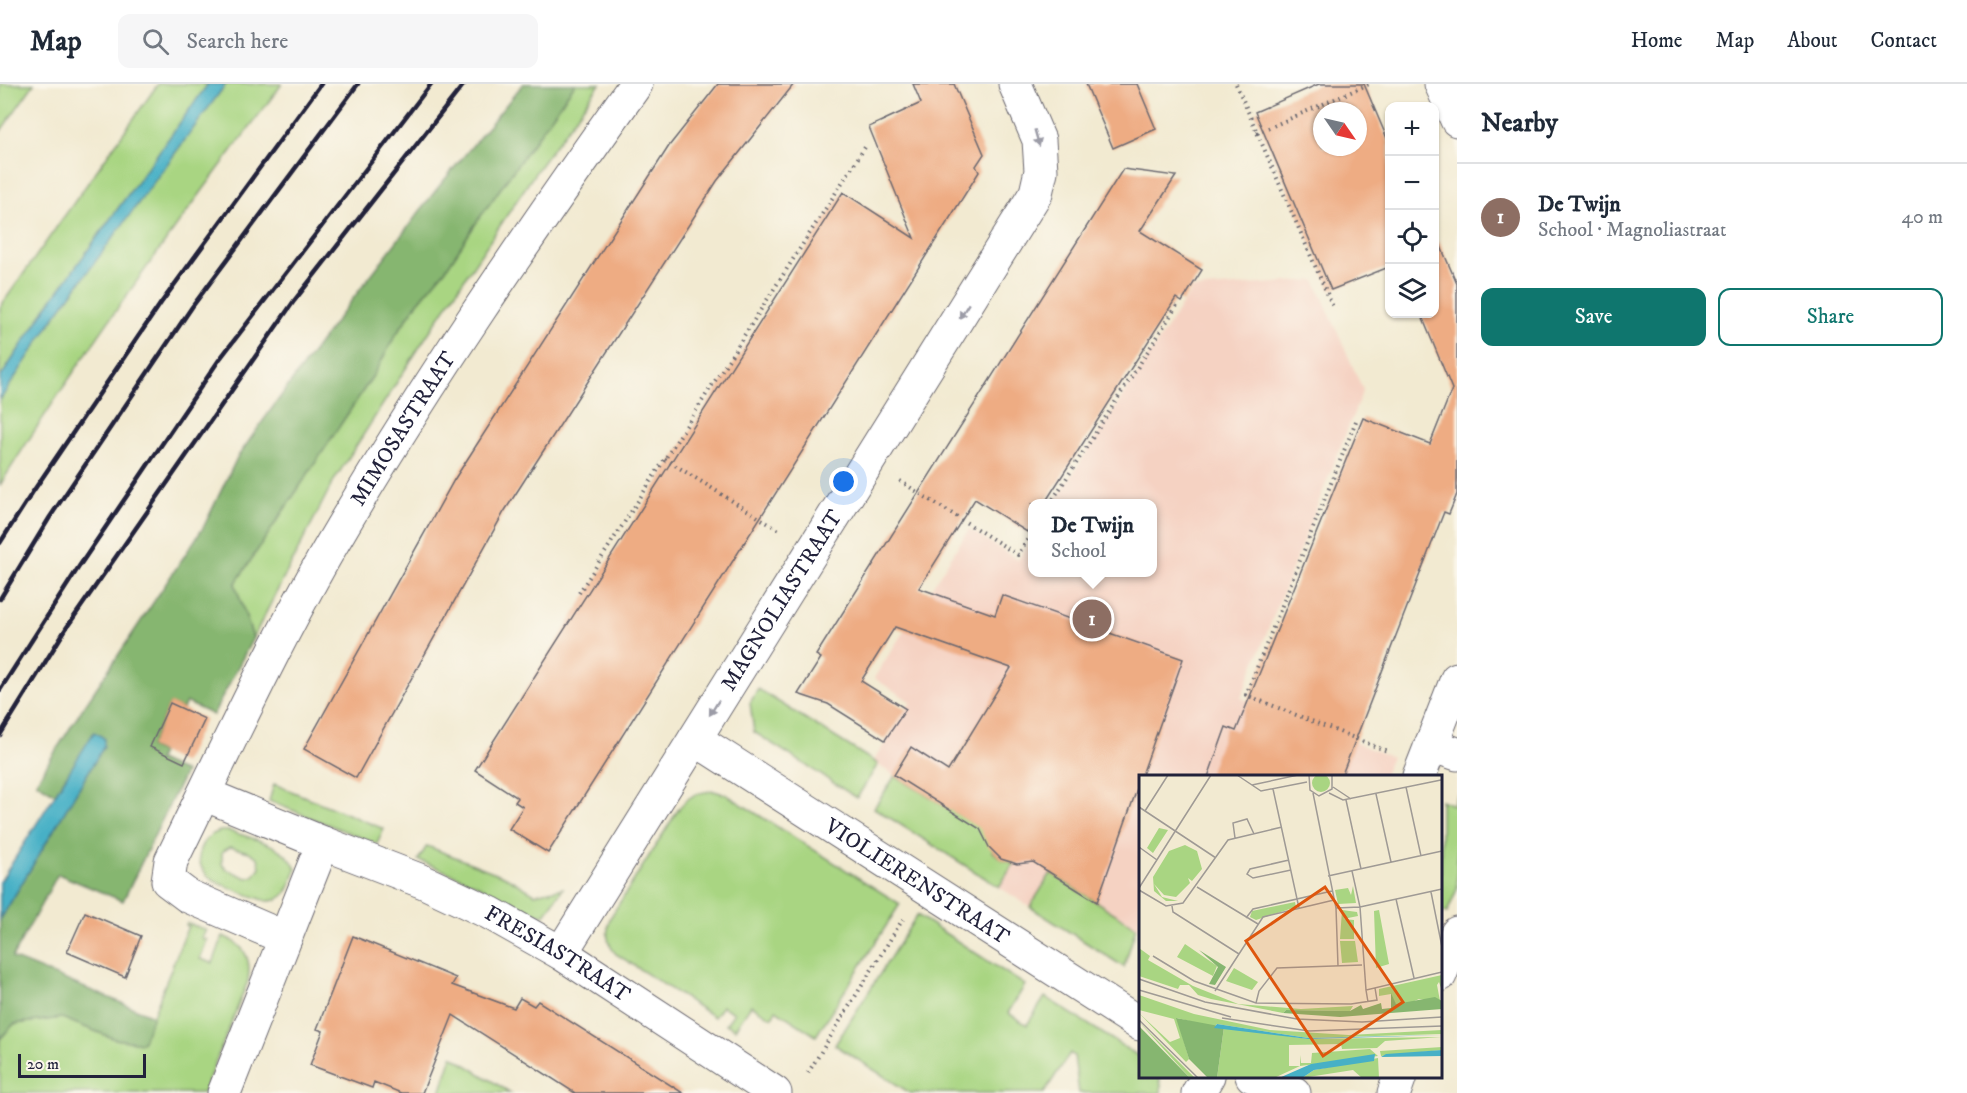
<!DOCTYPE html>
<html lang="en">
<head>
<meta charset="utf-8">
<style>
	body { margin:0; font-family:"IM FELL DW Pica",serif; background:#f6f6f7; color:#1f2937 }
	.controls { position:absolute; right:18px; top:18px; display:grid; overflow:hidden; border-radius:12px; box-shadow:0 2px 4px #0004 }
	.controls button { width:54px; height:54px; display:grid; place-items:center; padding:0; border:0; border-bottom:2px solid #e0e1e3; background:#fff; color:#1f2937; font:30px sans-serif }
	.compass { position:absolute; left:1313px; top:18px; width:54px; height:54px; border-radius:50%; background:#fff; box-shadow:0 2px 4px #0004; rotate:124deg }
	.scale { position:absolute; left:18px; bottom:15px; width:128px; box-sizing:border-box; padding-left:6px; border:3px solid #22223b; border-top:0; font-size:16px; line-height:21px; white-space:nowrap; color:#22223b; -webkit-text-stroke:4px #fbf7ec; paint-order:stroke }
	.you { position:absolute; left:844px; top:398px; width:21px; height:21px; margin:-15px; border:4px solid #fff; border-radius:50%; background:#1a73e8; box-shadow:0 0 0 9px #1a73e833 }
	.badge { display:grid; place-items:center; width:39px; height:39px; border-radius:50%; background:#0f766e; color:#fff; font-size:20px; font-weight:700 }
	.pin { position:absolute; translate:-50% -50%; border:3px solid #fff; box-shadow:0 2px 6px #0006 }
	.popup { position:absolute; left:1028px; top:415px; width:129px; height:78px; box-sizing:border-box; display:grid; place-content:center; border-radius:12px; background:#fff; filter:drop-shadow(0 2px 4px #0005); font-size:20px; white-space:nowrap; color:#747a83 }
	.popup b { font-size:22px; color:#1f2937 }
	.popup::after { content:''; position:absolute; left:50%; top:100%; margin-left:-12px; border:12px solid transparent; border-top-color:#fff }
	.list { margin:0; padding:0; list-style:none }
	h2 { display:flex; justify-content:space-between; align-items:center; height:78px; margin:0; padding:0 24px; font-size:26px }
	h2 small { font-size:20px; font-weight:400; color:#747a83 }
	.list li { display:grid; grid-template-columns:39px 1fr auto; gap:18px; align-items:center; box-sizing:border-box; height:108px; padding:0 24px; border-top:2px solid #e0e1e3 }
	.list b { display:block; font-size:22px; white-space:nowrap }
	.list p { margin:0; font-size:20px; white-space:nowrap; color:#747a83 }
	.list em { font-size:20px; font-style:normal; color:#747a83 }
	.actions { display:flex; gap:12px; padding:18px 24px }
	.actions a { flex:1; padding:14px 0; border:2px solid #0f766e; border-radius:12px; text-align:center; font-size:21px; color:#0f766e }
	.actions .main { background:#0f766e; color:#fff }
	.icon { flex:none; width:33px; height:33px; fill:none; stroke:currentColor; stroke-width:2; stroke-linecap:round; stroke-linejoin:round }
	.map { position:relative; flex:none; width:1457px; height:1009px; overflow:hidden }
	header { display:flex; align-items:center; gap:36px; box-sizing:border-box; height:84px; padding:0 30px; background:#fff; border-bottom:2px solid #e0e1e3 }
	header strong { font-size:28px }
	nav { display:flex; gap:33px; margin-inline-start:auto; font-size:21px }
	.search { width:420px; height:54px; background:#f6f6f7; display:flex; align-items:center; gap:15px; box-sizing:border-box; padding:0 21px; border-radius:12px; color:#747a83; font-size:22px }
	main { display:flex }
	aside { flex:1; background:#fff }
	.map>svg:first-child { display:block }
</style>
</head>
<body>
<header>
<strong>Map</strong>
<div class="search"><svg class="icon" aria-label="search" viewBox="0 0 24 24"><circle cx="10" cy="10" r="6"/><path d="M15 15l6 6"/></svg>Search here</div>
<nav><a>Home</a><a>Map</a><a>About</a><a>Contact</a></nav>
</header>
<main>
<div class="map">
<svg width="1457" height="1009" viewBox="0 0 1457 1009">
	<rect width="100%" height="100%" fill="#fbf7ec"/>
	<filter id="ink" filterUnits="userSpaceOnUse"><feTurbulence type="fractalNoise" baseFrequency=".0167" numOctaves="2"/><feDisplacementMap in="SourceGraphic" scale="12" xChannelSelector="R" yChannelSelector="G"/><feConvolveMatrix kernelMatrix="1 2 1 2 8 2 1 2 1" color-interpolation-filters="sRGB"/></filter>
	<filter id="wash" filterUnits="userSpaceOnUse"><feTurbulence type="fractalNoise" baseFrequency=".008" numOctaves="4" result="noise"/><feDisplacementMap in="SourceGraphic" scale="24" xChannelSelector="R" yChannelSelector="G"/><feGaussianBlur stdDeviation="1.35" result="paint"/><feColorMatrix in="noise" values="0 0 0 0 0 0 0 0 0 0 0 0 0 0 0 0 0 1.4 0 .05"/><feComposite in="paint" operator="in"/></filter>
	<g filter="url(#wash)">
		<rect width="100%" height="100%" fill="#f2ead1"/>
		<path fill="#f5d2c2" d="M1315,196L1363,306L1241,614L1391,673L1384,692H1356L1239,648L1222,692H1140V845L1051,789L1030,823L999,803L1014,779L1002,775L993,768L978,743L873,678L911,618L874,594L969,445L1018,476L1032,454V488H1152V420L1054,419L1192,205Z"/>
		<path fill="#a9d582" stroke="#667c5e" stroke-width="1.5" fill-rule="evenodd" d="M0,0H34L0,48Z
			M158,0H208L46,224L0,294V223Z
			M226,0H282C184,130 87,262 0,401V316L56,231Z
			M575,0H600L537,86L426,253L333,398L253,554L235,500L376,287L395,252L416,221L446,185L478,136Z
			M758,605L878,680L857,714L754,648L750,619Z
			M895,692L984,746L993,768L1002,775L1014,779L999,803L874,724Z
			M274,700L384,745L377,760L269,717Z
			M714,707L727,711L900,820L816,952L776,926L772,934L751,921L735,945L726,940L734,929L722,922L714,933L616,870C606,859 606,848 610,834L680,723C690,711 698,708 714,707Z
			M1457,711V805L1447,829L1441,827V716L1453,721Z
			M220,747H229C252,755 286,760 296,785C290,801 288,817 267,817C254,813 215,800 207,791C200,784 198,774 200,765C204,755 211,750 220,747ZM230,763L249,768L258,774L260,783L254,792L247,794L226,785L222,780V768Z
			M427,762L506,793L535,810L563,804L545,831L526,827L474,799L418,776Z
			M1051,789L1136,843L1124,883L1030,823Z
			M917,831L1025,901L1008,929L1027,941L1045,913L1140,973V992L1159,993L1161,1001V1009H1079L1074,972L1070,969L1044,1009H910L835,961Z
			M187,839L206,846L202,854L207,856L200,875L213,879L223,852C244,861 252,873 248,897L203,1009H0V955L14,940L62,934L115,955L142,959L188,842L186,841Z
			M452,972L511,1009H440Z"/>
		<path fill="#86b670" stroke="#546c56" stroke-width="1.5" d="M523,0H575L478,136L446,185L416,221L395,252L376,287L235,500L253,554L213,631L186,618L183,625L170,620L150,663L161,669L158,676L185,688L123,817L58,790L12,874L153,932L142,959L115,955L62,934L14,940L0,955V836L104,662L66,692L55,710L36,698L79,630L203,444L237,374L265,334L329,246L436,106Z"/>
		<path fill="#47b0c6" stroke="#346980" stroke-width="1.5" d="M208,0H226L56,231L0,316V294L46,224Z
			M94,648L104,654V662L0,836V798Z"/>
		<g id="blocks">
			<path fill="#eeac83" fill-rule="evenodd" d="M718,0H794L717,97L504,428L356,694L304,665L454,396L669,62Z
				M913,0H954L984,70L976,82L979,88L548,769L509,745L523,723L515,718L518,714L475,686L843,108L914,154L869,43L921,19Z
				M1086,0H1137L1156,45L1113,64Z
				M1319,0H1364L1389,59V183L1331,206L1255,28ZM1322,27H1358V63H1322Z
				M1123,85L1176,92L1140,147L1202,186L1182,218L1176,214L1044,420H1032V440L1027,448L975,415L919,504L995,531L1002,511L1183,575L1097,818L1033,778L1017,780L1001,775L989,763L980,745L894,691L911,663L948,687L1011,584L895,543L861,597L906,625L885,656L828,620L798,610L821,574L816,571Z
				M1439,158L1457,200V410L1449,430L1444,428L1341,693H1208L1226,643L1236,647L1363,334L1430,360L1452,305L1421,230H1434V160Z
				M170,619L205,635L184,679L150,663Z
				M85,828L141,852L125,893L67,868Z
				M353,852L456,894L452,901L514,924L520,914L534,922L538,917L683,1009H575L453,931L422,1009H401L374,998L372,1004L310,981L323,947L317,945Z"/>
		</g>
	</g>
	<g filter="url(#ink)">
		<use href="#blocks" fill-opacity="0" stroke="#6b6870" stroke-width="1.5"/>
		<g fill="none" stroke-linecap="round" stroke-linejoin="round">
			<defs>
				<g id="minor">
					<path d="M1441,0L1457,36"/>
					<path id="s1" d="M695,655L1140,940"/>
					<path d="M1431,661L1457,670"/>
					<path d="M1419,692L1457,595"/>
					<path d="M204,710L323,759L224,1009"/>
					<path id="s2" d="M323,759L424,798L490,829L561,869L775,1009"/>
					<path id="s3" d="M285,854L188,812L168,797L171,777C223,671 273,562 332,460C425,301 529,150 636,0"/>
					<path id="s4" d="M561,869L1036,109L1041,87L1039,56L1015,0"/>
					<path d="M1440,891L1457,849"/>
					<path d="M1252,992L1294,1009"/>
					<path d="M1198,1009L1208,992"/>
					<path d="M1394,1009L1400,992"/>
				</g>
			</defs>
			<use href="#minor" stroke="#6b6870" stroke-width="35"/>
			<path stroke="#6b6870" stroke-width="4" stroke-dasharray="1.5 4.5" stroke-linecap="butt" d="M1236,0L1333,223
				M1257,49L1369,0
				M1356,337L1246,611L1387,667
				M665,375L779,446
				M900,397L1018,471L1032,448
				M1050,420L1178,220
				M579,509L867,60
				M808,989L903,835"/>
			<use href="#minor" stroke="#fff" stroke-width="33"/>
			<path stroke="#22223b" stroke-width="4.5" d="M0,459L32,409L161,219L321,0
				M0,515L50,433L192,223L358,0
				M0,606L80,481L219,276L431,0
				M0,651L67,543L294,217L464,0"/>
		</g>
		<defs><path id="oneway-solid" d="M-6-.8H1V-3.2L6.5 0L1 3.2V.8H-6Z" transform="scale(1.5)"/></defs>
		<g fill="#9c9ca7">
			<use href="#oneway-solid" transform="translate(1037 54) rotate(74)"/>
			<use href="#oneway-solid" transform="translate(964 227) rotate(122)"/>
			<use href="#oneway-solid" transform="translate(714 624) rotate(122)"/>
		</g>
	</g>
	<g text-anchor="middle" dominant-baseline="central" stroke-width="4.5" stroke-linejoin="round" paint-order="stroke">
		<g font-size="22" fill="#22223b" stroke="#fbf7ec">
			<text stroke="none"><textPath href="#s3" startOffset="642">MIMOSASTRAAT</textPath></text>
			<text stroke="none"><textPath href="#s4" startOffset="416">MAGNOLIASTRAAT</textPath></text>
			<text stroke="none"><textPath href="#s1" startOffset="264">VIOLIERENSTRAAT</textPath></text>
			<text stroke="none"><textPath href="#s2" startOffset="260">FRESIASTRAAT</textPath></text>
		</g>
	</g>
	<g transform="translate(1139 691)">
		<rect width="303" height="303" fill="#f2ead1"/>
		<path d="M173 8a9 9 0 1 1 18 0a9 9 0 1 1-18 0ZM20,53L29,55L14,78L8,73ZM46,70L58,76L63,94L53,106L49,103L51,108L37,122L25,120L15,109L23,122L39,126H27L15,116L14,102L30,76ZM214,111L217,128L199,129L196,115L209,113L212,120ZM156,127L157,132L117,145L111,142L113,136ZM203,135L218,137L219,141L204,144L215,145V164H201ZM240,135L250,189L237,193L235,136ZM201,166H216L219,187L203,188ZM46,169L78,191L74,201L38,182ZM0,173L11,181L9,185L54,211L99,229L162,234L214,231L211,236L147,235L144,238L72,224L59,220L50,210H41L39,214L0,201ZM95,193L119,207L113,215L87,206ZM303,200V216L300,207L298,210L301,226L280,224L264,231L257,230L252,219L240,221V214ZM0,220L55,239L131,255L210,260L303,255V259L169,263L78,249L75,252L38,243L50,284L47,287L0,238L31,267L41,263L35,244L0,235ZM0,247L56,303H51ZM85,252L169,264L303,262L246,266L238,273L203,274L202,269L150,270V291H161V280L162,288H172L173,278L231,274L239,281L161,291L135,303H78ZM303,272V275L242,281L241,276ZM239,283L240,303H223L214,295L163,303L175,295Z" fill="#a9d582"/>
		<path d="M60,175L87,192L76,210L70,209L79,192ZM252,218L257,229L296,222L303,226V234L201,242L144,238L147,235L211,236L222,230L224,234L242,228L243,234L252,233ZM37,243L85,252L78,303H69L50,284ZM0,251L51,303H0Z" fill="#86b670"/>
		<path d="M78,249L169,263L303,260L169,264L75,253ZM303,275V281L242,282L247,279ZM236,279L235,286L175,295L163,303H140L172,289Z" fill="#47b0c6"/>
		<path fill="none" stroke="#9f9a95" stroke-width="1.5" d="M98,0L122,16L168,7M170,0L171,15L180,21L193,14V0M113,10L159,0M194,12L212,24M267,12L282,81M134,14L160,133M174,18L197,133L199,191M190,18L204,25L302,5M237,19L252,87M207,25L222,94M0,32L77,83M6,36L29,0M96,63L94,48L108,44L115,59M0,72L18,85M150,85L111,94L108,99L114,103L152,95M213,96L221,132L227,215M189,101L303,76M58,112L119,149M0,113L72,0M0,115L27,131L44,128L89,65L143,52M292,117L303,172M257,124L275,203M33,131L34,137L100,179M197,133L221,132L303,114M107,143L114,134L193,116M14,181L55,206L117,228L212,229L238,225L236,213M0,204L66,227L158,244L223,247L303,242M0,215L92,242M76,216L124,142L195,125M229,227L227,215L303,197M117,228L120,216L138,193L223,190M83,243L170,256L303,251M0,245L59,303"/>
		<path fill="#de560e" fill-opacity="0.15" stroke="#de560e" stroke-width="3" d="M186,112L264,227L184,281L107,166Z"/>
		<rect width="303" height="303" fill="none" stroke="#22223b" stroke-width="3"/>
	</g>
</svg>
<div class="controls">
<button>+</button>
<button>−</button>
<button><svg class="icon" aria-label="locate" viewBox="0 0 24 24"><circle cx="12" cy="12" r="6"/><path d="M12 2v4M12 18v4M2 12h4M18 12h4"/></svg></button>
<button><svg class="icon" aria-label="layers" viewBox="0 0 24 24"><path d="M12 4l9 5-9 5-9-5zM3 14l9 5 9-5"/></svg></button>
</div>
<svg class="compass" viewBox="-18 -18 36 36"><path d="M0-13l5 13h-10z" fill="#e53935"/><path d="M0 13l5-13h-10z" fill="#747a83"/></svg>
<div class="scale">20 m</div>
<div class="you"></div>
<div class="pin badge" style="left:1092px;top:535px;background:#8d6e63">1</div>
<div class="popup"><b>De Twijn</b>School</div>
</div>
<aside>
<h2>Nearby<small></small></h2>
<ul class="list">
<li><span class="badge" style="background:#8d6e63">1</span><div><b>De Twijn</b><p>School · Magnoliastraat</p></div><em>40 m</em></li>
</ul>
<div class="actions"><a class="main">Save</a><a>Share</a></div>
</aside>
</main>
</body>
</html>
